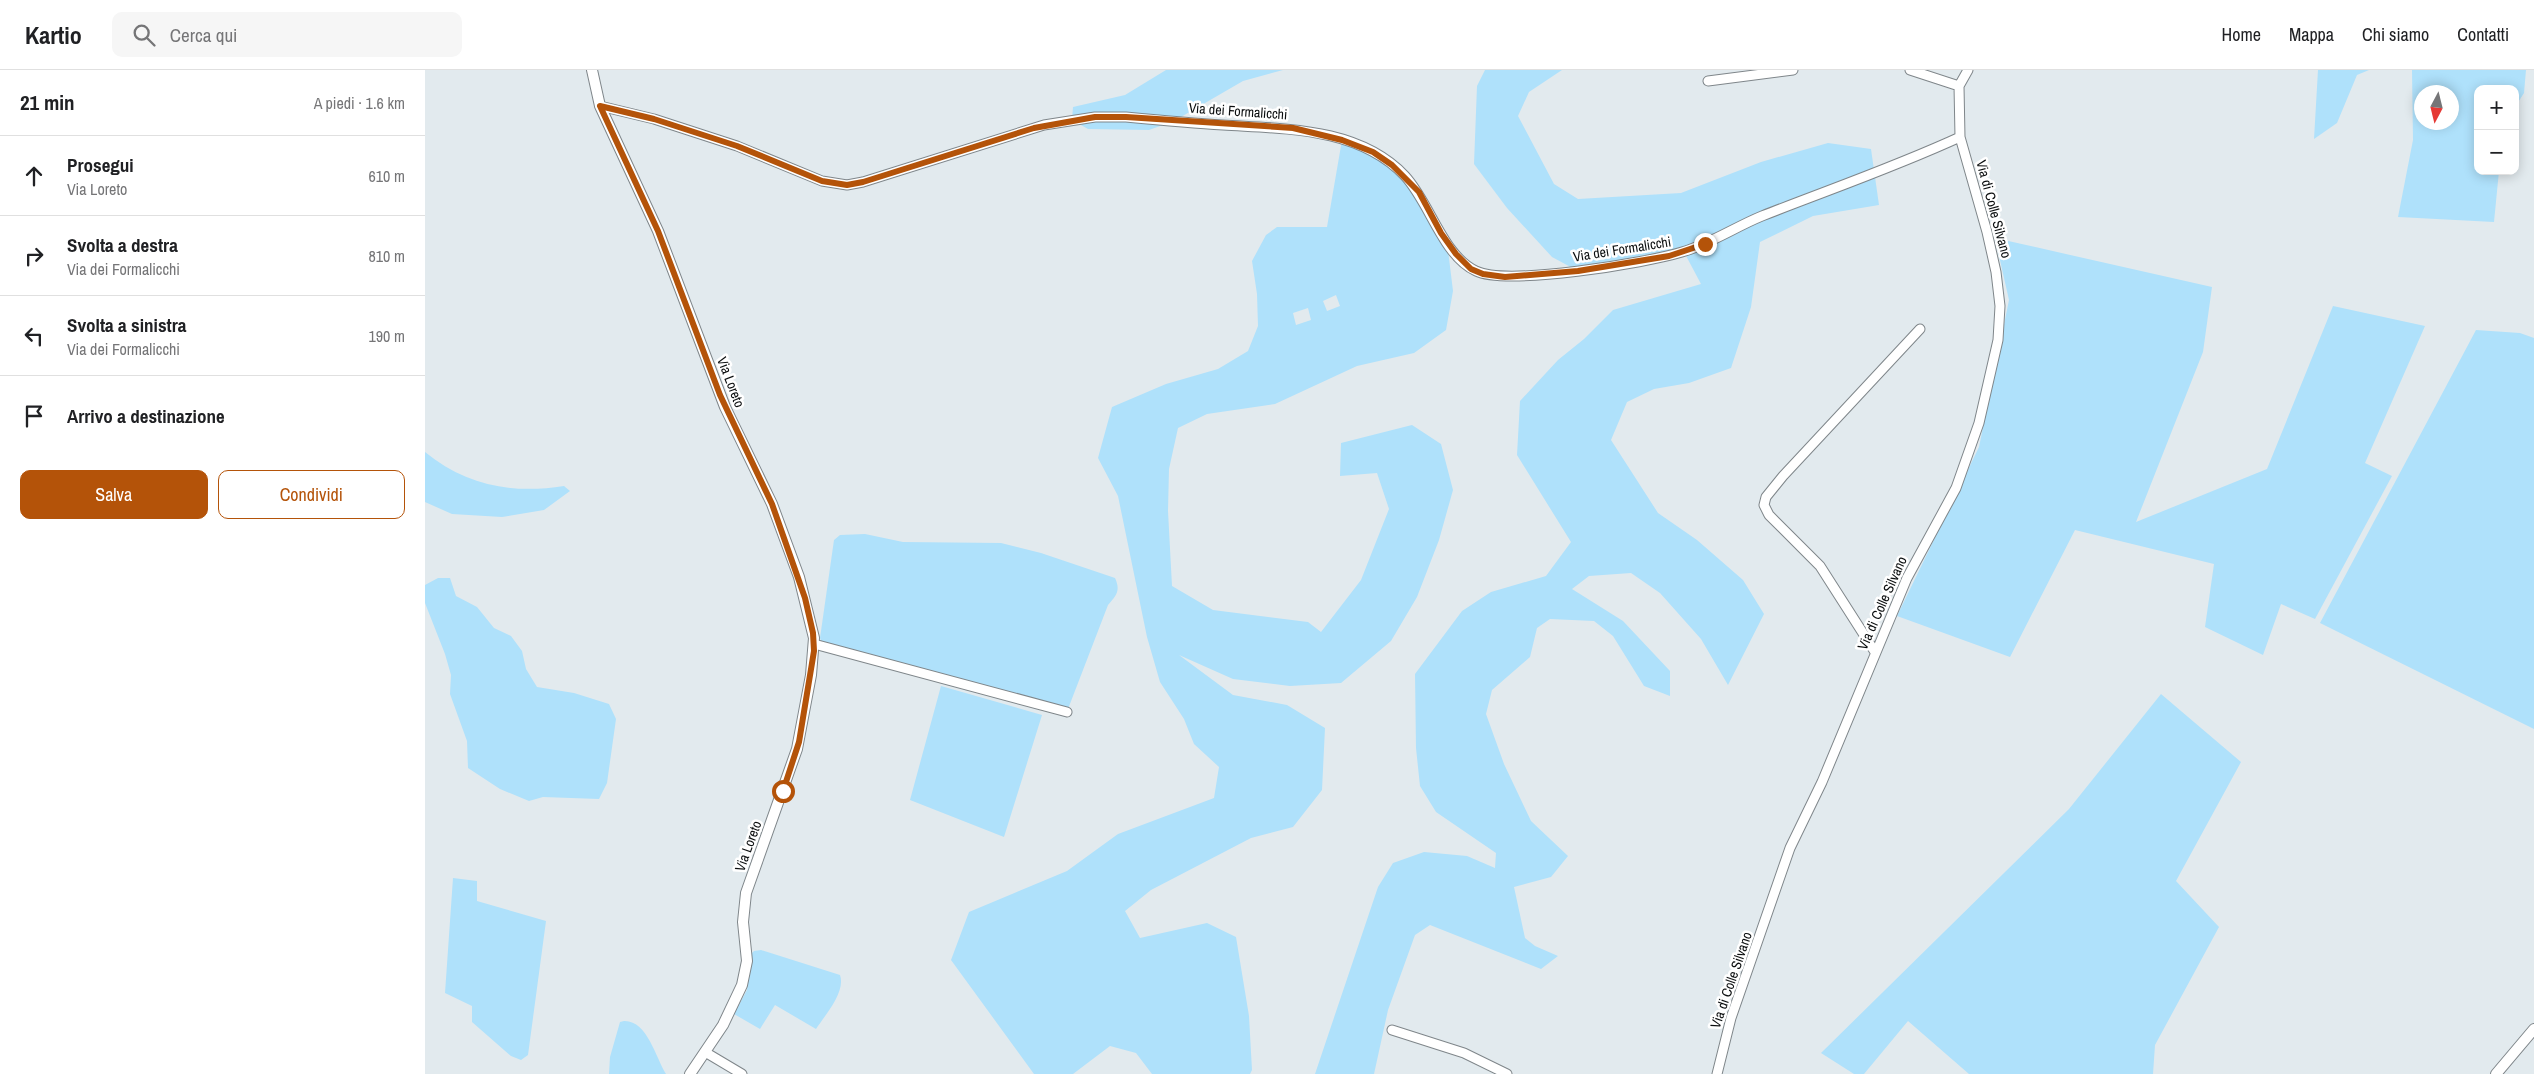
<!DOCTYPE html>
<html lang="it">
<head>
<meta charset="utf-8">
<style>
	body { margin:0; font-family:"Archivo Narrow",sans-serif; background:#f6f6f6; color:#202124 }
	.controls { position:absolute; right:15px; top:15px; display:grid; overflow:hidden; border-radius:10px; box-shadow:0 2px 12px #0003 }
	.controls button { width:45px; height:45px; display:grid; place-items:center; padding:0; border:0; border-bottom:1px solid #e0e0e0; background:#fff; color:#202124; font:25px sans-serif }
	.compass { position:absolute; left:1989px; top:15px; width:45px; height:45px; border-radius:50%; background:#fff; box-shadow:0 2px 12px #0003; rotate:187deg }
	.stop { position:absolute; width:15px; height:15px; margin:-11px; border:4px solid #b45309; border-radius:50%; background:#fff }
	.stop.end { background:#b45309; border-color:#fff; box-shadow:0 1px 5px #0008 }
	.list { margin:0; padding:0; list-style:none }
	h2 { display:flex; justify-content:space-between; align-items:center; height:65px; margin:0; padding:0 20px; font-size:21px }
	h2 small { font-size:16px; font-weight:400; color:#757577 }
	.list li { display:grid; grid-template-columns:32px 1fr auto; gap:15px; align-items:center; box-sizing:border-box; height:80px; padding:0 20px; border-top:1px solid #e0e0e0 }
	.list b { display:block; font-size:19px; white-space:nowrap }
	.list p { margin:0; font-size:16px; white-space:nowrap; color:#757577 }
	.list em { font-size:16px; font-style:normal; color:#757577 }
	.actions { display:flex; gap:10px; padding:15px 20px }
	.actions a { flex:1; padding:11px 0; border:1px solid #b45309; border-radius:10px; text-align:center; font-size:18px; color:#b45309 }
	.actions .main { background:#b45309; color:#fff }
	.icon { flex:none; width:28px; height:28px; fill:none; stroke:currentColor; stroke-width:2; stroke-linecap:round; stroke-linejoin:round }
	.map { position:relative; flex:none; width:2109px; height:1004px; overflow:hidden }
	header { display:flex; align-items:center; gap:30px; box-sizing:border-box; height:70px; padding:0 25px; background:#fff; border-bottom:1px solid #e0e0e0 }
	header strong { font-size:24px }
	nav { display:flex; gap:28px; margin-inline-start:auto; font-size:18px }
	.search { width:350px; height:45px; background:#f6f6f6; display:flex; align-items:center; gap:12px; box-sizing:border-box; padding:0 18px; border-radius:10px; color:#757577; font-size:19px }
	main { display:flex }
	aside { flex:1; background:#fff }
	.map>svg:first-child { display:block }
</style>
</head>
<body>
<header>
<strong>Kartio</strong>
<div class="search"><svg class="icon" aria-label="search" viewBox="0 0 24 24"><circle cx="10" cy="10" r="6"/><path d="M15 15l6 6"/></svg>Cerca qui</div>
<nav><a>Home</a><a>Mappa</a><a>Chi siamo</a><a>Contatti</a></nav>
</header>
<main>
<aside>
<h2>21 min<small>A piedi · 1.6 km</small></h2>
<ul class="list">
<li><svg class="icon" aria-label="ahead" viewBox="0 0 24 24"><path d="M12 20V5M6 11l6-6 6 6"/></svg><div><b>Prosegui</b><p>Via Loreto</p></div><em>610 m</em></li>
<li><svg class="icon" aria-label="right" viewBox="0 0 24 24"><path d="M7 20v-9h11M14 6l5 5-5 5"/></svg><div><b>Svolta a destra</b><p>Via dei Formalicchi</p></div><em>810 m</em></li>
<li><svg class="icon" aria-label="left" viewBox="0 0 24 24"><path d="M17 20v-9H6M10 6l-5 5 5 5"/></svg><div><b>Svolta a sinistra</b><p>Via dei Formalicchi</p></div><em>190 m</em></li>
<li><svg class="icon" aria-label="arrive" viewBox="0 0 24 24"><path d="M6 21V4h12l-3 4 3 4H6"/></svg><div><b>Arrivo a destinazione</b></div></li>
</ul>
<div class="actions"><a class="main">Salva</a><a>Condividi</a></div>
</aside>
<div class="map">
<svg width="2109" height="1004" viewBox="0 0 2109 1004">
	<rect width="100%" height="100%" fill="#e2eaee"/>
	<path fill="#afe1fb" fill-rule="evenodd" d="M741,0H858L818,11L749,51L724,60L663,59L647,50L648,37L700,25Z
		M1060,0H1137L1104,22L1093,46L1129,114L1153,129L1256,123L1336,92L1403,73L1446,79L1454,135L1388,146L1335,172L1326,237L1306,298L1264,313L1229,319L1202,332L1186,370L1233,443L1272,470L1318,510L1339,544L1303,615L1276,569L1235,523L1206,503L1164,506L1147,519L1198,551L1245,601V626L1219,616L1188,566L1169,551L1125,549L1112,558L1105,587L1067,620L1061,644L1079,694L1106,751L1143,786L1126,807L1089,817L1100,868L1110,876L1133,886L1116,899L1005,855L990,865L963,940L949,1004H890L953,817L968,793L999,782L1042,786L1070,798L1071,783L1011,742L995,716L991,678L990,604L1037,541L1066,522L1121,506L1146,472L1092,385L1095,331L1133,290L1159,269L1188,240L1276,214L1259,182L1153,201L1127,187L1082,138L1049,94L1052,16Z
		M1893,0H1944L1932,5L1912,53L1889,69Z
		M1987,0H2101L2099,23L2090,37V19H2053V101H2074L2069,152L1973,147L1988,70ZM1996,22H2026V52H1996Z
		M917,70L976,102L1022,172L1028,221L1021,260L989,283L932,296L850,334L782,344L753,358L744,399L743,441L747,516L788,540L883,552L896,562L936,510L964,439L952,403L915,406L916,373L987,355L1016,374L1028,420L1014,470L992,527L966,571L916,613L865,616L808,609L754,585L808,625L862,635L900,658L897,720L868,757L826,768L726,820L700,841L715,868L782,853L811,867L824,946L827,1000L825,1004H727L711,983L685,976L648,1004H609L526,890L544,842L642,801L693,764L789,728L794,697L769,674L759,649L735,612L722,567L693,426L673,388L687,337L741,314L793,299L823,281L833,256L832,224L827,191L841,165L852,157H902ZM911,225L915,236L902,241L898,231ZM883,238L886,250L871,255L868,243Z
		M1570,168L1787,217L1778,282L1711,452L1842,399L1908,236L2000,256L1940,393L1967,406L1890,549L1856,534L1838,585L1780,557L1789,494L1650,460L1585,587L1472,546L1554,377L1584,230Z
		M2051,260L2095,263L2109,268V659L1895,553Z
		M0,382C41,416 88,424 139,416L145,421L119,440L77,447L27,444L0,432Z
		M440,464L478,472L576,473L616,483L690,508C696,521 691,526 683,535L643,639L397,573L395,568L409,470L415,465Z
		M13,508H25L31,526L52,537L69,558L86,566L97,581L101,599L112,617L149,623L184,634L191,649L182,713L174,729L118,727L104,731L75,719L43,698L42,671L25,624L26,605L20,584L0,533V515Z
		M516,616L617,645L579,767L485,730Z
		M1736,624L1816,692L1751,811L1794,857L1730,975L1728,1004H1544L1483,951L1439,1004H1429L1396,983L1644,739Z
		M28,808L52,811V831L121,851L103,985L96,990L86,986L47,952V936L20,923Z
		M336,880L415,905C421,922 400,945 391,959L350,935L335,959L309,944L322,920L325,885L329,881Z
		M199,951C222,950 231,988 241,1004H184L185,987L195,952Z"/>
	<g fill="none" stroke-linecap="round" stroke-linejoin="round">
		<defs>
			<path id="minor" d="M1485,0L1534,16
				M1283,11L1368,0
				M175,36L229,49L312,76L397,111L422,115L438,112L619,55L670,47H701C733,50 765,53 798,55C859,59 934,57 980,106C1005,133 1018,186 1051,201C1082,216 1221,193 1257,182C1285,174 1310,157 1337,146C1403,120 1470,97 1535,67
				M389,574L642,642
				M1450,582L1395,496L1344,445L1339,435L1341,427L1358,406L1495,259
				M967,960L1039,983L1082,1004
				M280,982L317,1004
				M1292,1004L1306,948L1365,778L1397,712L1482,508L1531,418L1554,353L1573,270L1575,236L1571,202L1562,162L1535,67L1534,16L1543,0"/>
			<path id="tertiary" d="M167,0L175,36L233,161L300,337L347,434L374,507L389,568L386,605L372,679L321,823L318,852L322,891L317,915L298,955L265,1004
				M2071,1004L2109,959"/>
		</defs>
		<use href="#minor" stroke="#7f868a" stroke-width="11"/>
		<use href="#tertiary" stroke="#7f868a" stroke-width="12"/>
		<use href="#minor" stroke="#fff" stroke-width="9"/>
		<use href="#tertiary" stroke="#fff" stroke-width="10"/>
	</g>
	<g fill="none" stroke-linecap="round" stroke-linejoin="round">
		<path stroke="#b45309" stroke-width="6" d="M358,721L374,672L389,581L388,563L380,528L347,434L295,325L233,161L175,36L229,49L312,76L397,111L422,115L438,112L609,58L670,47H701L868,58L917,70L948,82L967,95L994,122L1016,163L1031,184L1046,199L1058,204L1080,207L1153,201L1244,186L1280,174"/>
	</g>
	<g text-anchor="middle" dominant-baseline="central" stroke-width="5" stroke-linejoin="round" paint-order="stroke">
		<g font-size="14" fill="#0b0e0f" stroke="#fff">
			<text transform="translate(813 41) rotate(4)">Via dei Formalicchi</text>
			<text transform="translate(1569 139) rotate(75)">Via di Colle Silvano</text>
			<text transform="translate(1197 179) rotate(-9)">Via dei Formalicchi</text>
			<text transform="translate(306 312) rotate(69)">Via Loreto</text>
			<text transform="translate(1457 533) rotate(-66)">Via di Colle Silvano</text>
			<text transform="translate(323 776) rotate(-70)">Via Loreto</text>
			<text transform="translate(1306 910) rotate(-71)">Via di Colle Silvano</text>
		</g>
	</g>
</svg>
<div class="controls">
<button>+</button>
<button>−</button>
</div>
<svg class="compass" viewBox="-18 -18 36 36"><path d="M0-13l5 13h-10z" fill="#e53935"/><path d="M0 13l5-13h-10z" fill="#757577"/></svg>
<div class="stop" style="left:358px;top:721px"></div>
<div class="stop end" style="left:1280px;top:174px"></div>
</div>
</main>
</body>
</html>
